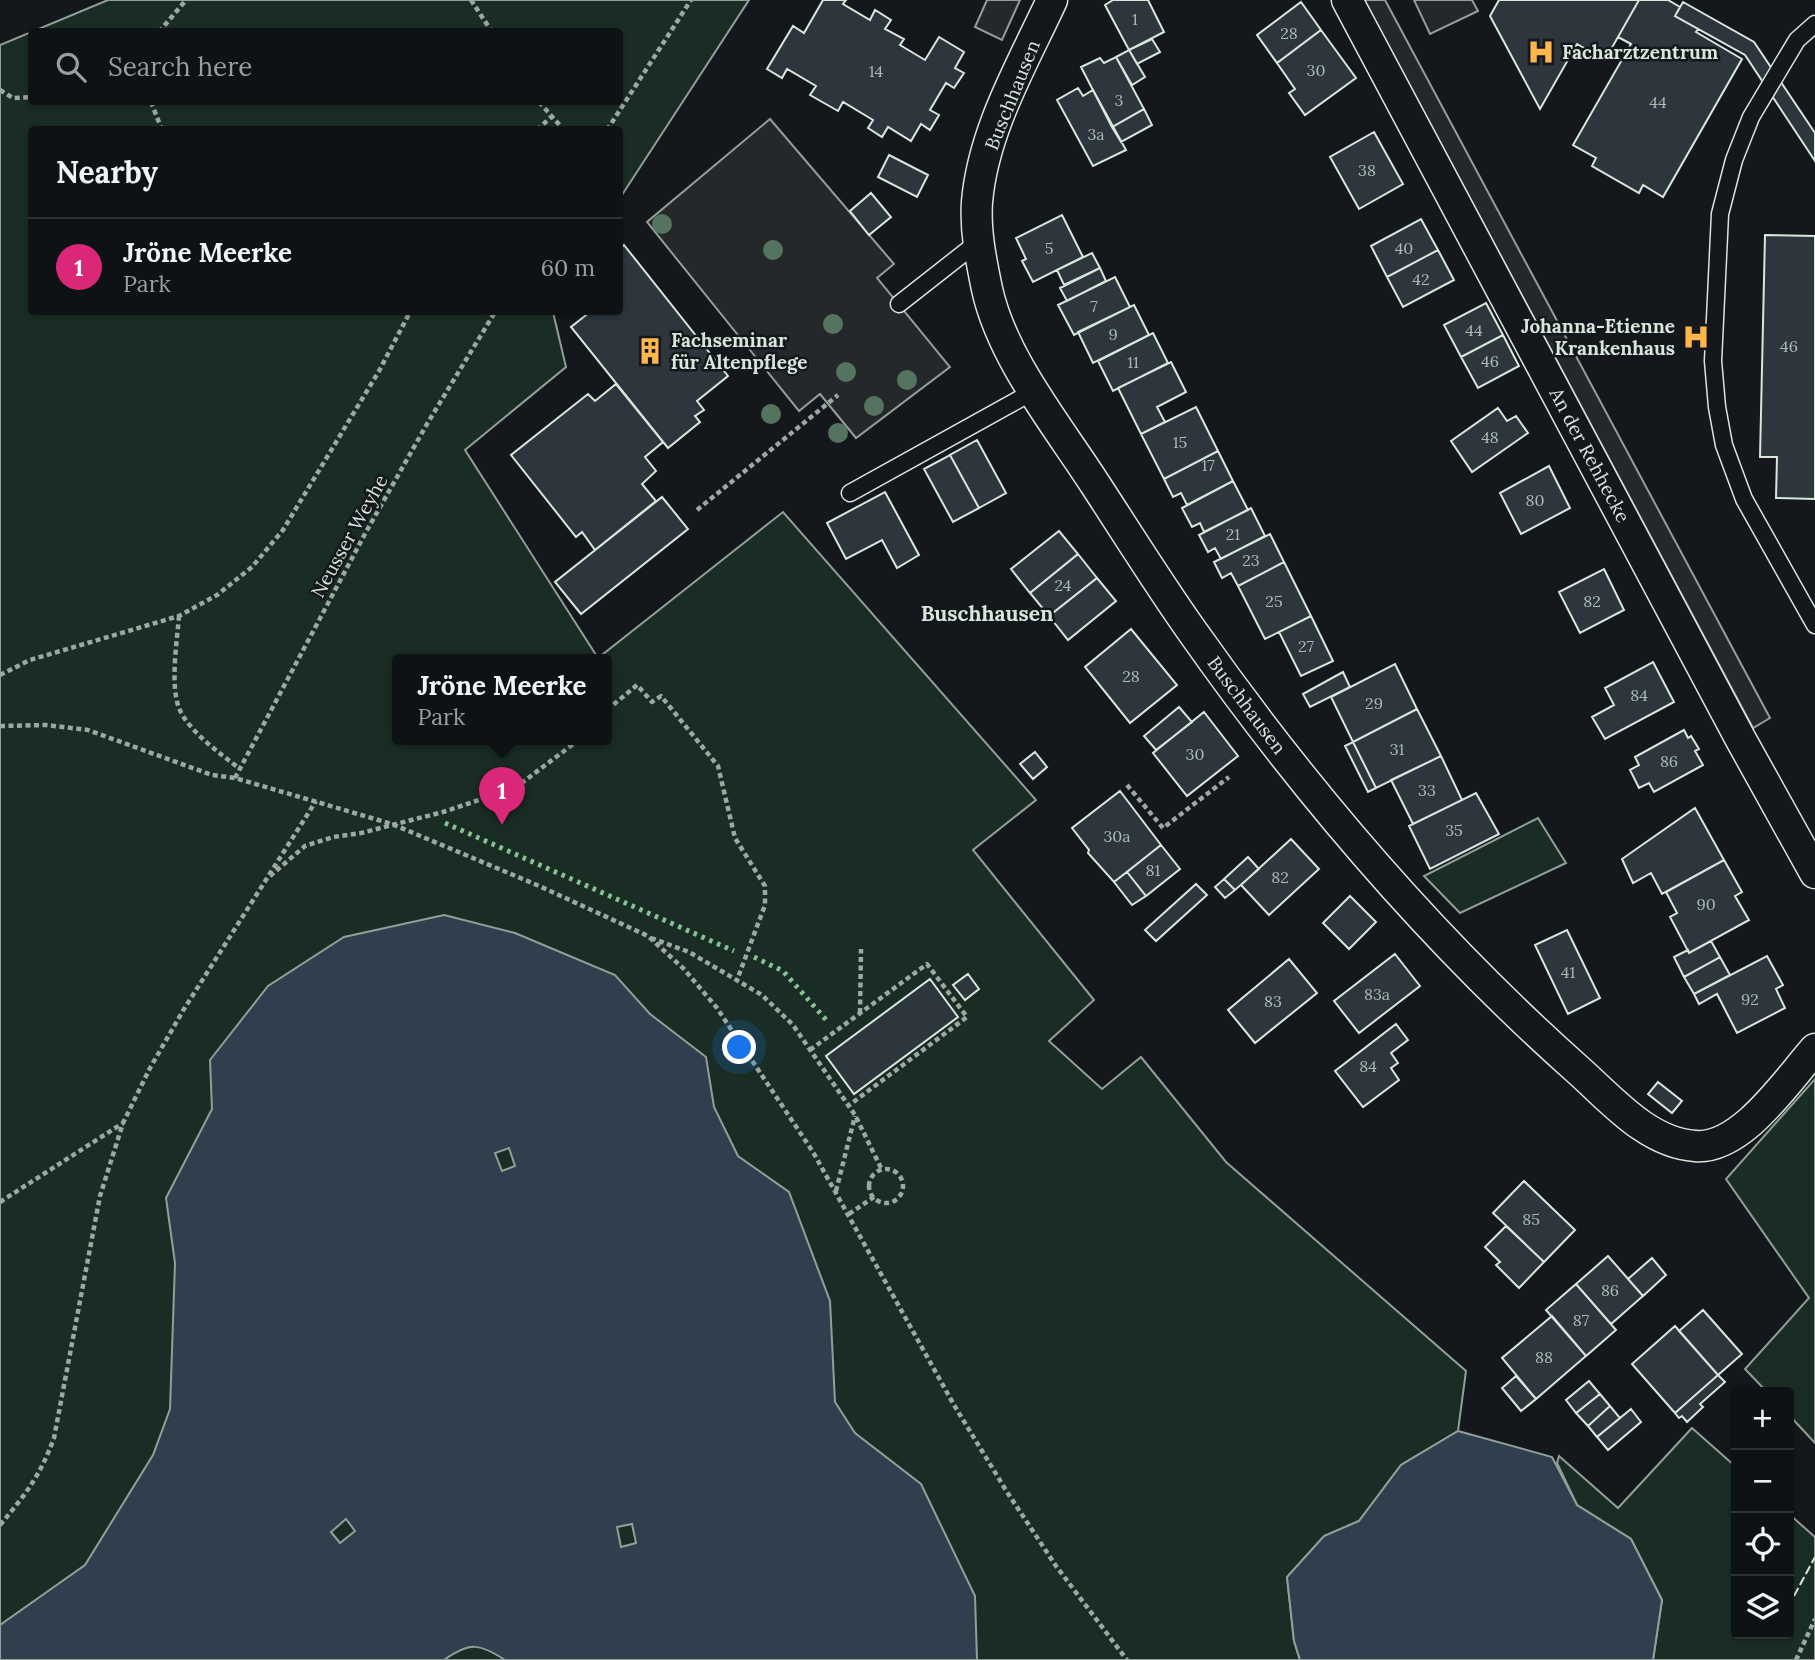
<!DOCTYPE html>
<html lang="en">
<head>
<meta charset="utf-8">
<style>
	body { margin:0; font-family:Lora,serif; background:#181b1e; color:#f1f3f6 }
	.controls { position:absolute; right:21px; bottom:21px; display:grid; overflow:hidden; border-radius:7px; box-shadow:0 2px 5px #0004 }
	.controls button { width:63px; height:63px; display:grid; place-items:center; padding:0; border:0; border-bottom:2px solid #2f3234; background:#0f1215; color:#f1f3f6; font:35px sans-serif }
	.you { position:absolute; left:740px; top:1048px; width:24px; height:24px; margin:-18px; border:5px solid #fff; border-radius:50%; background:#1a73e8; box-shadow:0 0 0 10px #1a73e833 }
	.badge { display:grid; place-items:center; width:46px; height:46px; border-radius:50%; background:#db2777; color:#fff; font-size:23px; font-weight:700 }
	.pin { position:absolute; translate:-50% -58px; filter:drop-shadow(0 2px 4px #0008) }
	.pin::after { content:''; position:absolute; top:37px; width:24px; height:21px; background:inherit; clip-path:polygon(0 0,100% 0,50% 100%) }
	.popup { position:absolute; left:392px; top:654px; width:220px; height:91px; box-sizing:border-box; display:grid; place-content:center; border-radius:7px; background:#0f1215; filter:drop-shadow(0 2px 5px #0005); font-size:23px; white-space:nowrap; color:#9b9ea0 }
	.popup b { font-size:26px; color:#f1f3f6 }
	.popup::after { content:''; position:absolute; left:50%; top:100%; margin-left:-14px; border:14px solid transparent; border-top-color:#0f1215 }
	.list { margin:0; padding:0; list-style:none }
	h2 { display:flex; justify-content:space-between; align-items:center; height:91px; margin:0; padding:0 28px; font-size:30px }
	h2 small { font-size:23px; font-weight:400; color:#9b9ea0 }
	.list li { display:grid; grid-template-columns:46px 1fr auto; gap:21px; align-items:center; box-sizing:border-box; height:98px; padding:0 28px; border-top:2px solid #2f3234 }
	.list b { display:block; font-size:26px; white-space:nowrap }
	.list p { margin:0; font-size:23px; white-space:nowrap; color:#9b9ea0 }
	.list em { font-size:23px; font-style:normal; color:#9b9ea0 }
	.icon { flex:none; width:38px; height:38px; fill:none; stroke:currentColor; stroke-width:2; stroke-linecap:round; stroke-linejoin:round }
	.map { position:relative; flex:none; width:1815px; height:1660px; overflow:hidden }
	.search { position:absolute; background:#0f1215; box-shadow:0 2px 5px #0004; left:28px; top:28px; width:595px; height:77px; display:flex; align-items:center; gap:18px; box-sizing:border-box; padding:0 24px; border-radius:7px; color:#9b9ea0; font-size:26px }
	.panel { position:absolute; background:#0f1215; box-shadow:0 2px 5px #0004; left:28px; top:126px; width:595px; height:189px; border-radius:7px }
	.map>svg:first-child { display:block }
</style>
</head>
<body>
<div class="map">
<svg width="1815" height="1660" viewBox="0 0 1815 1660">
	<rect width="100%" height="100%" fill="#14181c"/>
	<path fill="#1a2d24" stroke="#939e99" stroke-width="2" fill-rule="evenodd" d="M108,0H749L620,198V130H32V312H553L566,367L465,450L598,658L783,512L1036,800L973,850L1094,1000L1049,1041L1102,1089L1141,1057L1226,1162L1466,1371L1458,1431L1401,1465L1359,1521L1324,1536L1287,1577L1294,1641L1300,1660H0V45ZM32,32H620V102H32ZM397,659H607V739H397Z
		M1538,818L1566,863L1460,913L1424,876Z
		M1815,1079V1443L1789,1415V1392H1767L1745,1369L1809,1298L1726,1179Z
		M1692,1428L1736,1467V1634H1789V1514L1815,1537V1660H1653L1662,1600L1631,1539L1577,1505L1557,1463L1559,1456L1618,1508Z"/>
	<path fill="#24282b" stroke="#939e99" stroke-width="2" d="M987,0H1020L1002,40L975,27Z
		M1364,0H1385L1770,718L1753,728Z
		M1414,0H1472L1478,11L1430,34Z
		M770,119L894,264L877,278L950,367L856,438L820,394L799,411L647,222Z"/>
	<path fill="#2f3f4d" stroke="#939e99" stroke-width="2" fill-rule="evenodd" d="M444,915L515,933L615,975L650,1014L706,1057L714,1107L738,1156L789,1192L830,1301L835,1402L855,1433L921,1484L975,1596L977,1660H505C479,1643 470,1642 444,1660H0V1625L85,1565L153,1455L170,1409L175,1263L166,1198L212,1109L210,1060L268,986L344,937ZM509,1148L515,1166L502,1171L495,1153ZM346,1519L355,1531L340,1543L331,1532ZM632,1524L636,1543L621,1547L617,1527Z
		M1458,1431L1552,1457L1577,1505L1631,1539L1662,1600L1653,1660H1300L1294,1641L1287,1577L1324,1536L1359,1521L1401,1465Z"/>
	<path fill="#2c363c" stroke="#d8e6dc" stroke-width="2" d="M823,0H846L843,4L870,20L875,10L891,20L885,29L904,39L900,45L925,60L939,37L964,52L955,68L964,73L954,88L946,83L930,110L939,115L930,130L921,124L911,141L888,127L882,137L868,128L873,120L843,102L838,111L810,95L816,86L787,69L782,78L767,69L793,26L804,33Z
		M1113,0H1148L1164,32L1129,50L1105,5Z
		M1499,0H1639L1605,60L1577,44L1540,109L1490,16Z
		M1639,0H1668L1680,7L1675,16L1698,29L1696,32L1742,59L1663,197L1643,185L1639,193L1592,166L1596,158L1573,145L1631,44L1618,37Z
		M1301,2L1321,30L1277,63L1257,35Z
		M1683,2L1754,42L1815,133V161L1745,55L1675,16Z
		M1321,30L1356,78L1305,115L1289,93L1295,89L1277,63Z
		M1152,39L1160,52L1137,64L1129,50Z
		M1129,50L1145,77L1132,85L1116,57Z
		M1116,57L1144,109L1112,127L1081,67L1100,58L1104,63Z
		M1078,88L1083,96L1093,90L1126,150L1093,166L1057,100Z
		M1144,109L1152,125L1121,142L1112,127Z
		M1374,132L1403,184L1359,209L1330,157Z
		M889,155L928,175L917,197L878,177Z
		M871,193L891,217L869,235L850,211Z
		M1062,215L1083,257L1033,282L1022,261L1026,259L1016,238Z
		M1421,219L1438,250L1387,277L1371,246Z
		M1765,235L1815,236V499L1776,498L1777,457H1760Z
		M624,245L728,376L697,401L704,410L695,416L700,422L668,448L571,327L590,312H620V248Z
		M1438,250L1454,280L1403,307L1387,277Z
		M1092,253L1100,268L1064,285L1057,270Z
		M1100,268L1106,281L1067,301L1060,288Z
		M1115,277L1130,307L1074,335L1058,305Z
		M1486,303L1503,335L1461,357L1444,325Z
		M1134,305L1149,335L1093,363L1078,332Z
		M1153,333L1168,363L1113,391L1098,361Z
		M1503,335L1519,366L1478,388L1461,357Z
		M1171,362L1186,392L1157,407L1165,422L1141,434L1118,388Z
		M616,384L663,442L645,457L656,471L642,484L656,501L595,550L582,532L576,537L511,455L588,394L595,401Z
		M1196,407L1218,451L1164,479L1141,434Z
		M1498,408L1507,421L1516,416L1528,433L1472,472L1451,441Z
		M977,440L1006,493L979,508L950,455Z
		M1218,451L1233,481L1187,505L1181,493L1173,497L1164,479Z
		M950,455L979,508L953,522L924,469Z
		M1549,466L1570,508L1521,534L1500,493Z
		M1233,481L1248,510L1204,532L1200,523L1192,527L1182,508Z
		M885,492L919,555L897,568L882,540L846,559L827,523Z
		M662,497L688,529L581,614L555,582Z
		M1251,508L1265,536L1221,559L1215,548L1208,552L1199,535Z
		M1059,531L1078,554L1030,593L1011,569Z
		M1270,534L1284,562L1238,586L1231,573L1222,578L1214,562Z
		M1078,554L1097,578L1049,616L1030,593Z
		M1284,562L1311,616L1265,639L1238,586Z
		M1604,569L1624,610L1580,633L1559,592Z
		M1097,578L1116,601L1068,640L1049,616Z
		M1311,616L1333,661L1301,676L1279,632Z
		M1131,629L1177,685L1130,723L1085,667Z
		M1653,662L1674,702L1605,739L1592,717L1614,705L1605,688Z
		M1395,664L1417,709L1353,742L1331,697Z
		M1343,672L1350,687L1310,707L1303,694Z
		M1179,707L1192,722L1156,750L1144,736Z
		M1417,709L1441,756L1376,788L1353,742Z
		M1204,712L1238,756L1187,796L1153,753Z
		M1684,730L1688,738L1691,736L1699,749L1695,751L1703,765L1654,792L1649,783L1639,788L1630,770L1639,765L1635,757Z
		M1353,742L1376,788L1368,792L1345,746Z
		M1035,752L1047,767L1033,779L1020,764Z
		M1441,756L1462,800L1413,824L1391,780Z
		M1120,791L1161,845L1114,882L1088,853L1089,850L1072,828Z
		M1476,793L1499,834L1430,869L1409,826Z
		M1695,808L1724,860L1662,894L1651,873L1633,883L1622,859Z
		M1291,839L1319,869L1269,915L1241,885Z
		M1161,845L1180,869L1146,896L1127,872Z
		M1248,857L1259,869L1235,890L1224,879Z
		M1724,860L1742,892L1735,896L1749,920L1689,953L1670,917L1677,913L1666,892Z
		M1127,872L1146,896L1132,905L1114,882Z
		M1224,879L1235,890L1225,898L1215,887Z
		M1196,884L1207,895L1156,941L1145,930Z
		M1350,896L1376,922L1349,949L1323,923Z
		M1567,930L1600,998L1568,1014L1535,945Z
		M1711,941L1720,957L1684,977L1674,957L1688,950L1689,953Z
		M1395,954L1420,986L1359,1033L1334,1001Z
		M1767,956L1783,985L1776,989L1785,1008L1737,1033L1717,994L1699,1004L1694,994Z
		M1720,957L1730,975L1694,994L1684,977Z
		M1289,959L1317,993L1255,1043L1228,1010Z
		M968,974L979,989L965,1000L953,985Z
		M930,979L958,1017L854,1094L826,1056Z
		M1396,1024L1408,1040L1391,1053L1398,1063L1391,1068L1399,1080L1363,1107L1335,1071Z
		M1658,1082L1682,1101L1672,1113L1648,1094Z
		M1524,1181L1575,1230L1544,1262L1493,1213Z
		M1506,1226L1544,1262L1519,1288L1496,1265L1500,1262L1485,1247Z
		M1608,1256L1643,1296L1611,1324L1576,1284Z
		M1652,1258L1666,1275L1643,1296L1628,1279Z
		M1576,1284L1616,1330L1586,1356L1546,1310Z
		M1703,1310L1742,1354L1718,1375L1679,1331Z
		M1552,1316L1586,1356L1536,1399L1502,1358Z
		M1675,1326L1718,1375L1675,1413L1632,1364Z
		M1718,1375L1725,1382L1700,1404L1703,1407L1687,1422L1682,1416L1679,1418L1675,1413Z
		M1516,1376L1536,1399L1521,1411L1502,1388Z
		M1589,1381L1600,1394L1576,1413L1566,1400Z
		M1600,1394L1610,1406L1588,1426L1576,1413Z
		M1610,1406L1620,1418L1597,1437L1588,1426Z
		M1631,1409L1641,1422L1608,1450L1597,1437Z"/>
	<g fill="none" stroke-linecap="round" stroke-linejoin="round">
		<defs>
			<path id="lane" d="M1815,24L1797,40L1751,117L1734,160L1720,214L1713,361L1717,407L1724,445L1744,499L1815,625
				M899,304L978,242
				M850,493L1034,391"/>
			<path id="street" d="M1052,0C1023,63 983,130 977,202C975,231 981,260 987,289C1002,358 1057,425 1095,484C1127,533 1158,583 1192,631C1304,790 1431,939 1577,1069C1610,1098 1647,1143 1695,1146C1741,1150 1786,1082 1815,1049
				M1347,0L1740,738L1815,873"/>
		</defs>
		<use href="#lane" stroke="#d8e6dc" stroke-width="19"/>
		<use href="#street" stroke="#d8e6dc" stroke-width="33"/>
		<path stroke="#9da8a2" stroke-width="4.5" stroke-dasharray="5 3.5" stroke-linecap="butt" d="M471,0L492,32
			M159,32L186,0
			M0,90L13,98L32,97
			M151,102L162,130
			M539,102L564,130
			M537,130L551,117
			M607,130L691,0
			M697,510L838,395
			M179,616C177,641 170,685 179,708C188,731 221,754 240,769
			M0,675L30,660L179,616L217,595L252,567L283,530L379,371L410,312
			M607,710L637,685L652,702L661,696L718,766L735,838L765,886V905L737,980
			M0,726L46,725L88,730L212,775L235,778L392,824L537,885L648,936L684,969L717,1008L813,1152L954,1405L1007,1492L1056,1566L1127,1660
			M235,778L366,532L427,424L495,312
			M1127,785L1163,828L1229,777
			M270,876L305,846L333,837L361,833L443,812L515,788L580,739
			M651,938L689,952L762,995L793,1025L855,1115L882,1170
			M860,1013L861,949
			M810,1050L927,964L967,1017L848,1106
			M869 1186a17 17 0 1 1 34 0a17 17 0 1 1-34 0Z
			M836,1191L855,1116
			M0,1202L123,1123
			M849,1214L874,1197
			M0,1525C26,1494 40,1476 54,1438L100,1196L123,1123L150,1068L184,1009L316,801
			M1796,1660L1815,1619"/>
		<use href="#lane" stroke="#14181c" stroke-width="16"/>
		<use href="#street" stroke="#14181c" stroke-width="30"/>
		<path stroke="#8ac095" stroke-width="5" stroke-dasharray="3.5 5" stroke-linecap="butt" d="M445,823L734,951
			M754,957L783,971L828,1022"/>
		<path stroke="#d8e6dc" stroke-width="2" stroke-dasharray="9 3.5" stroke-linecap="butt" d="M1794,1596L1815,1557"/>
	</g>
	<g fill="#55745f">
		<circle cx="662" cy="224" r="10"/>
		<circle cx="773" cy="250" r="10"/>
		<circle cx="833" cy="324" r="10"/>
		<circle cx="846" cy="372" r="10"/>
		<circle cx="907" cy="380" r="10"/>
		<circle cx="874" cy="406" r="10"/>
		<circle cx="771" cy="414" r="10"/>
		<circle cx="838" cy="433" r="10"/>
	</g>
	<defs>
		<symbol id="hospital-bare" viewBox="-9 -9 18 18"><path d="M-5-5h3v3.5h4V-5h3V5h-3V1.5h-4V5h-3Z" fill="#ffb74d" stroke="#14181c" stroke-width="2.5" paint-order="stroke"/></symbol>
		<symbol id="building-bare" viewBox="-9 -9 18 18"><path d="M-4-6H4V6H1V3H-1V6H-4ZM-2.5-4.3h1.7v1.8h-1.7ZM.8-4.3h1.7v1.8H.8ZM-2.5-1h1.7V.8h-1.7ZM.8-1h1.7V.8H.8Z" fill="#ffb74d" stroke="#14181c" stroke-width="2.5" paint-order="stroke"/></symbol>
	</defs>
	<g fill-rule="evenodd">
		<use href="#hospital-bare" x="1522" y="33" width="38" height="38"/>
		<use href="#hospital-bare" x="1677" y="318" width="38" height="38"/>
		<use href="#building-bare" x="631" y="332" width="38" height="38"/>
	</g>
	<g text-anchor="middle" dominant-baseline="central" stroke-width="5" stroke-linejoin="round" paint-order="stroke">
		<g font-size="16" fill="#adbab4">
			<text x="1135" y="19">1</text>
			<text x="1289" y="33">28</text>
			<text x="1316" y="70">30</text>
			<text x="876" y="71">14</text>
			<text x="1119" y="100">3</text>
			<text x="1658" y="102">44</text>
			<text x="1096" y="134">3a</text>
			<text x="1367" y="170">38</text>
			<text x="1049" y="248">5</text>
			<text x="1404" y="248">40</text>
			<text x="1421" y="279">42</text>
			<text x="1094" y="306">7</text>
			<text x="1474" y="330">44</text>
			<text x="1113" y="334">9</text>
			<text x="1789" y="346">46</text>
			<text x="1490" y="361">46</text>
			<text x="1133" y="362">11</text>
			<text x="1490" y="437">48</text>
			<text x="1180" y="442">15</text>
			<text x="1208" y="465">17</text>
			<text x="1535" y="500">80</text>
			<text x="1233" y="534">21</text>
			<text x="1251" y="560">23</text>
			<text x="1063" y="585">24</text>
			<text x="1274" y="601">25</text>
			<text x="1592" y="601">82</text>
			<text x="1306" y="646">27</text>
			<text x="1131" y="676">28</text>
			<text x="1639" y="695">84</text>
			<text x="1374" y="703">29</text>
			<text x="1397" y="749">31</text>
			<text x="1195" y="754">30</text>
			<text x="1669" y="761">86</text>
			<text x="1427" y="790">33</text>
			<text x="1454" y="830">35</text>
			<text x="1117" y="836">30a</text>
			<text x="1153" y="870">81</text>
			<text x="1280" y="877">82</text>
			<text x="1706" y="904">90</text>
			<text x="1568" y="972">41</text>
			<text x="1377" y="994">83a</text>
			<text x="1750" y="999">92</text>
			<text x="1273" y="1001">83</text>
			<text x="1368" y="1066">84</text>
			<text x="1531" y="1219">85</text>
			<text x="1610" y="1290">86</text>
			<text x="1581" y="1320">87</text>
			<text x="1544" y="1357">88</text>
		</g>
		<g font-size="19" font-weight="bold" fill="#d8e6dc" stroke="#14181c" text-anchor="start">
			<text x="1562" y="52">Facharztzentrum</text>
			<text x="1675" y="326" text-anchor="end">Johanna-Etienne<tspan x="1675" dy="22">Krankenhaus</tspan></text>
			<text x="671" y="340">Fachseminar<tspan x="671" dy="22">für Altenpflege</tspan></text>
		</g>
		<g font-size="19" fill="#d8e6dc" stroke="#14181c">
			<text transform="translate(1012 95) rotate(-68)">Buschhausen</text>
			<text transform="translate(1590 455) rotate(62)">An der Rehhecke</text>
			<text transform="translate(349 536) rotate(-61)">Neusser Weyhe</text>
			<text transform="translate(1247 705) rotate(53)">Buschhausen</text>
		</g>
		<g font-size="21" font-weight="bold" fill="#d8e6dc" stroke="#14181c">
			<text x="987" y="613">Buschhausen</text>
		</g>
	</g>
</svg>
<div class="controls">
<button>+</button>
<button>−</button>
<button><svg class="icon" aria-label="locate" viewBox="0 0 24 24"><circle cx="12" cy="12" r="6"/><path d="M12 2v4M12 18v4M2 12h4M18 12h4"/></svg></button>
<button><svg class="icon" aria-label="layers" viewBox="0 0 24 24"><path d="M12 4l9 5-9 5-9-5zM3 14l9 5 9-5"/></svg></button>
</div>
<div class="you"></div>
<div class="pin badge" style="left:502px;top:825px">1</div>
<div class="popup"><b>Jröne Meerke</b>Park</div>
<div class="search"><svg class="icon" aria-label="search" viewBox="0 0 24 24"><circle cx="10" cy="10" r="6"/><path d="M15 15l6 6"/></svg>Search here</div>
<section class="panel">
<h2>Nearby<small></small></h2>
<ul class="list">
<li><span class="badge">1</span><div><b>Jröne Meerke</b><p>Park</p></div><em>60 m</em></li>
</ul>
</section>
</div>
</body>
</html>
